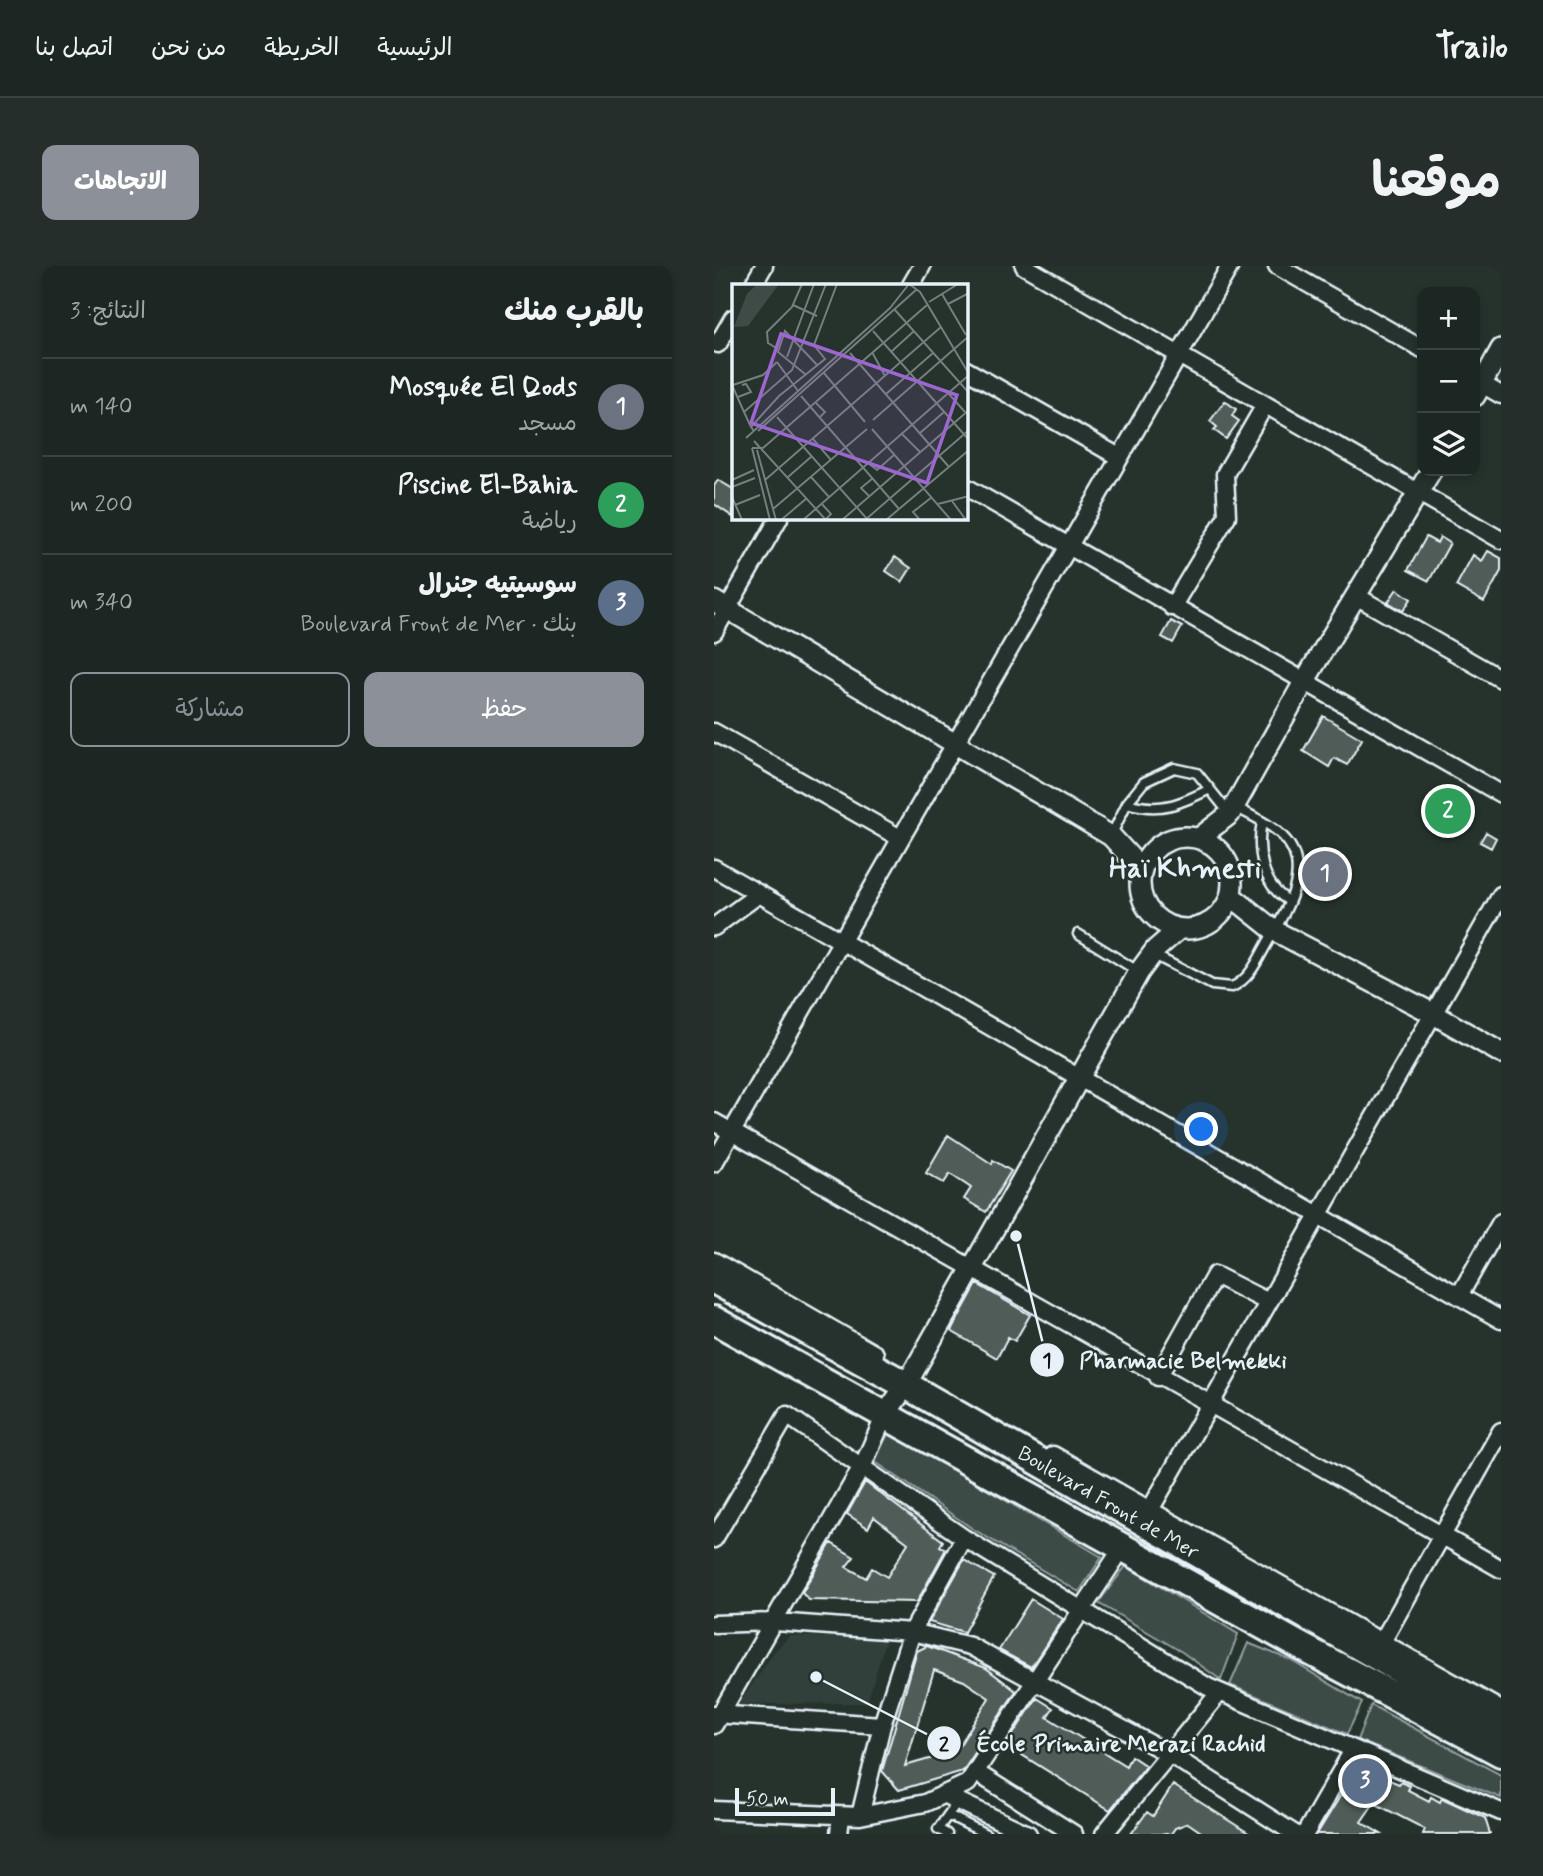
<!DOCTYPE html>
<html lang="ar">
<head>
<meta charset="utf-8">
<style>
	body { margin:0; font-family:Mynerve,"Playpen Sans Arabic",sans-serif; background:#252e2a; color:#f1f3f6; direction:rtl }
	.controls { position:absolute; right:21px; top:21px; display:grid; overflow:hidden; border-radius:14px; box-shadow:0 4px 10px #0003 }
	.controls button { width:63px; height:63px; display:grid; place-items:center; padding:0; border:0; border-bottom:2px solid #3a4340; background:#1c2622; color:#f1f3f6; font:35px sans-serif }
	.scale { position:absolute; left:21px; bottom:18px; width:100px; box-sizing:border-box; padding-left:7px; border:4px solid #e8f1f8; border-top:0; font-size:19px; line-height:24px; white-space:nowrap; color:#e8f1f8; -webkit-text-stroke:5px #26332d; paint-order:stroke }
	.you { position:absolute; left:488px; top:864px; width:24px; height:24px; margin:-18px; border:5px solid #fff; border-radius:50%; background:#1a73e8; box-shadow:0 0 0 10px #1a73e833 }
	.badge { display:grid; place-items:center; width:46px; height:46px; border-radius:50%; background:#8c9099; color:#fff; font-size:23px; font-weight:700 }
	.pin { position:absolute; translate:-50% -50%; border:4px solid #fff; box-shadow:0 2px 7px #0006 }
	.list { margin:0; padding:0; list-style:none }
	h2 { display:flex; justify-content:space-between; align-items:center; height:91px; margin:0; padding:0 28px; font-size:30px }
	h2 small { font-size:23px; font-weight:400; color:#a0a5a5 }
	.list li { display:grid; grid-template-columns:46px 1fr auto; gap:21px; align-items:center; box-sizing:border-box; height:98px; padding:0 28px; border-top:2px solid #3a4340 }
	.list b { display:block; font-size:26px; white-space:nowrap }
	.list p { margin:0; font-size:23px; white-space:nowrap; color:#a0a5a5 }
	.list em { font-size:23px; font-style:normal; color:#a0a5a5 }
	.actions { display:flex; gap:14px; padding:21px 28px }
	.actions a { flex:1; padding:16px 0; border:2px solid #8c9099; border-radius:14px; text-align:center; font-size:24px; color:#8c9099 }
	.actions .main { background:#8c9099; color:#fff }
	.icon { flex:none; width:38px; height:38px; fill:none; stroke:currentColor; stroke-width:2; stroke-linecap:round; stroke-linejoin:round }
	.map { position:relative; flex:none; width:787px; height:1568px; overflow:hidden; direction:ltr; border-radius:14px }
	header { display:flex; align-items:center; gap:42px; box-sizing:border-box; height:98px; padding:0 35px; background:#1c2622; border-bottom:2px solid #3a4340 }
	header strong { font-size:33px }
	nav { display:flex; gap:38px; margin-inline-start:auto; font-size:24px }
	.intro { display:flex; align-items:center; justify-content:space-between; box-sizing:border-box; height:168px; padding:0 42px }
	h1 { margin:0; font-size:49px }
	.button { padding:18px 32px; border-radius:14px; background:#8c9099; color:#fff; font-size:24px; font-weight:700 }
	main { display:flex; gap:42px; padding:0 42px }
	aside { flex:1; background:#1c2622; border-radius:14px; box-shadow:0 4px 10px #0003 }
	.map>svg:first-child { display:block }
</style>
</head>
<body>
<header>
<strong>Trailo</strong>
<nav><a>الرئيسية</a><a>الخريطة</a><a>من نحن</a><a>اتصل بنا</a></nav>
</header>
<div class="intro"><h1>موقعنا</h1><a class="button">الاتجاهات</a></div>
<main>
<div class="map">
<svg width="787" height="1568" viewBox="0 0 787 1568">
	<rect width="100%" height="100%" fill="#26332d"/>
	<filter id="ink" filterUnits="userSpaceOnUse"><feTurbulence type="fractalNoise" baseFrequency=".0143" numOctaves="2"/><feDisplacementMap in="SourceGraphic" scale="14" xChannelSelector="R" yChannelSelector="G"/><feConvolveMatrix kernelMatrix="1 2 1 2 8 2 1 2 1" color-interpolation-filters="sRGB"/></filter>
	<g filter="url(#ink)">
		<path fill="#333f3a" d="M76,1370L172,1373L153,1437L25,1438L60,1386Z"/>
		<path fill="#3e4b47" stroke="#939ea0" stroke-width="2" d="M175,1166L388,1291L365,1326L259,1263L160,1195Z
			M412,1300L524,1368L507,1414L468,1386L384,1337Z
			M534,1377L576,1394L648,1437L633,1468L516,1419Z
			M657,1439L787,1509V1532L643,1474Z"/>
		<path fill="#505c59" stroke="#e8f1f8" stroke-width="2" fill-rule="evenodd" d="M511,135L522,143L518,150L525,155L512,173L500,164L503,161L496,155Z
			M4,214L19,223V251L0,238V220Z
			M712,271L723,277L726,271L736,277L715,315L694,304Z
			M774,285L787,292V305L770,336L742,320L759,289L768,295Z
			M181,291L197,302L188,316L172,305Z
			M683,323L697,333L689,345L674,336Z
			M457,355L468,361L459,377L448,371Z
			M609,450L648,473L633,499L620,492L615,501L589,485Z
			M772,566L782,572L777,582L766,576Z
			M234,869L278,898L279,894L297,905L272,946L250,933L257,922L236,908L230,917L212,907Z
			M263,1018L316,1049L301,1075L294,1071L283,1092L237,1065Z
			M151,1216L229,1275L226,1280L232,1283L203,1336L95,1334L88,1327L117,1277L140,1291L132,1301L152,1312L158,1302L173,1311L194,1277L160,1251L154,1262L133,1248Z
			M250,1294L280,1311L250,1366L215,1356Z
			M317,1333L349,1353L317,1401L285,1384Z
			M213,1380L272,1402L302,1425L249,1505L185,1524L168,1505L203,1385ZM220,1404L250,1415L275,1432L245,1480L236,1487L191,1500Z
			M323,1432L339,1442L333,1451L412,1500L417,1490L432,1500L396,1544L292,1479Z
			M644,1501L685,1518L687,1516L696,1520L694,1524L715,1535L717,1531L726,1536L728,1532L771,1552L776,1568H709L711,1563L660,1537L647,1556L667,1568H603Z
			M459,1519L536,1568H490L474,1557L461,1562L457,1568H417L433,1546L439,1550Z"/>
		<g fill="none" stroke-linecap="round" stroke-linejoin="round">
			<defs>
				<path id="service" d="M413,537C446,547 466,538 496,523
					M548,556C542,584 549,621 575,635
					M397,570L413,537L430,516L460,502L483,507L515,547
					M364,668L425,706
					M438,688L498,719L518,721C537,713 545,691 555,674C574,642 602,597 564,566C552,556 535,549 522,541
					M244,1535L234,1549L272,1568
					M233,1568L224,1563L234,1549"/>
				<path id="minor" d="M310,0L787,274
					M563,0L708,83
					M39,19L50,0
					M197,19L208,0
					M4,78L19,52
					M252,104L405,191
					M761,114L787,129
					M252,221L787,528
					M642,330L787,413
					M458,341L513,250L511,208L551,139
					M0,366L65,252
					M0,466L186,572
					M0,602L787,1054
					M0,661L45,628
					M0,856L787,1303
					M0,897L516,0
					M0,995L161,1088
					M745,1030L787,956
					M444,1111L501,1009L554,1036
					M339,1189L787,1444
					M436,1244L787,629
					M0,1273L73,1149L250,1272L494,1421L787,1546
					M0,1358L61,1356L198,1366L256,1380L457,1489L581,1568
					M669,1374L787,1165
					M0,1448L168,1459
					M0,1459L149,1199L171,1149
					M263,1507L360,1568
					M229,1528L314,1568
					M0,1544L146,1550L168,1459L198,1366L250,1272
					M146,1550L211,1537L254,1517L409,1281
					M125,1568L127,1550
					M390,1568L505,1427
					M591,1568L639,1484"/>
				<path id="tertiary" d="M761,130L787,83
					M0,335L397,570L428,604
					M426 617a46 46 0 1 1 92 0a46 46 0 1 1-92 0Z
					M485,572L516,548L590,416L717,205
					M517,630L561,665L718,747L787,787
					M171,1149L192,1119L425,706L442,683L465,663"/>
				<path id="primary" d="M0,1014L192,1119L787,1462
					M0,1054L586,1380L787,1487"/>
			</defs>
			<use href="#service" stroke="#e8f1f8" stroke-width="13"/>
			<use href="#minor" stroke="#e8f1f8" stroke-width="21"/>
			<use href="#tertiary" stroke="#e8f1f8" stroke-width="24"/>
			<use href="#primary" stroke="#e8f1f8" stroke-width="32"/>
			<use href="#service" stroke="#26332d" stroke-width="8"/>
			<use href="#minor" stroke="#26332d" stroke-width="16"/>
			<use href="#tertiary" stroke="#26332d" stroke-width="19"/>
			<use href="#primary" stroke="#26332d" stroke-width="26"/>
		</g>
	</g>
	<g text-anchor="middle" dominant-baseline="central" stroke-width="5" stroke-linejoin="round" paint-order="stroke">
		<g font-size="21" fill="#e8f1f8" stroke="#26332d">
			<text transform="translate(394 1237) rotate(30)">Boulevard Front de Mer</text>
		</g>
		<g font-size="28" font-weight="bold" fill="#e8f1f8" stroke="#26332d">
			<text x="471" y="603">Haï Khmesti</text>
		</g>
	</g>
	<g transform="translate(18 18)">
		<rect width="236" height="236" fill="#26332d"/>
		<path d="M25,0H47L16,42L2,43L15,10Z" fill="#3e4b47"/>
		<path fill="none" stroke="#747f7e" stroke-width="2" d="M177,0L188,8L237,90M210,10L234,51M197,18L226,0M216,20L237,9M61,21L85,32M163,26L237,109M141,47L237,156M46,65L36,59L35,48L60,23L70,0M140,68L153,92M159,68L182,47M118,69L217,183M55,73L82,0M45,78L66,107M92,89L133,138M73,90L46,68L53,47L86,82M0,101L12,128M1,101L31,91L45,78M216,109L233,128M154,110L201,69M69,112L167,225M6,113L19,108L14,100L10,101M83,118L93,128L88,133M45,133L136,236M141,136L237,52M19,143L12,128L60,86L94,0M140,145L219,236M22,147L19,143L47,112L93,75L82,61L105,0M26,147L184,6M169,149L188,168M188,149L212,128M14,154L158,24L177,0M81,155L99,176M22,157L94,236M20,164H31L195,21M20,164L38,236M25,166L44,236M136,179L145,186L163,170M56,193L80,172M79,193L97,213M0,196L22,186M33,196L209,43M0,203L23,194M137,212L129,204L141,194M0,213L10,236M220,217L234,236M89,219L99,230L94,235M206,220L237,212M3,221L28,211M41,225L135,145M49,236L75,214M71,236L237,91M110,236L237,126M133,236L237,146M154,236L237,166M188,236L181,228L200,213"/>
		<path fill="#9c67d0" fill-opacity="0.15" stroke="#9c67d0" stroke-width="3.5" d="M49,50L225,111L195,199L19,139Z"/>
		<rect width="236" height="236" fill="none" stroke="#e8f1f8" stroke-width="3.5"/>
	</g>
	<path fill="none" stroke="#e8f1f8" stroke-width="2.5" d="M302 970L333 1094M102 1411L230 1477"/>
	<g fill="#e8f1f8" stroke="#26332d" stroke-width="2.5">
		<circle cx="302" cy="970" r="7"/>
		<circle cx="102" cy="1411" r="7"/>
		<circle cx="333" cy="1094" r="18"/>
		<circle cx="230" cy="1477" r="18"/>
	</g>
	<g font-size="21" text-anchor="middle" font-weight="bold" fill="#111">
		<text x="333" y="1101">1</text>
		<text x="230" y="1485">2</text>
	</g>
	<g font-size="23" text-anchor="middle" font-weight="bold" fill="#e8f1f8" stroke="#26332d" stroke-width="5" stroke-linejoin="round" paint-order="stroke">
		<text x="469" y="1102">Pharmacie Belmekki</text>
		<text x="407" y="1485">École Primaire Merazi Rachid</text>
	</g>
</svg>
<div class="controls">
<button>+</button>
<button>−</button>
<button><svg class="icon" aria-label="layers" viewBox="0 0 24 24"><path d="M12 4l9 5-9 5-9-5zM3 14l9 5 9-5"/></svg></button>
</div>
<div class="scale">50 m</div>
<div class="you"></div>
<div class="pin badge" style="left:611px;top:608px;background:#6b7280">1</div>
<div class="pin badge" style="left:734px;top:545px;background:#2e9e5b">2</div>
<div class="pin badge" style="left:651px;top:1515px;background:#5c6f8a">3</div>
</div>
<aside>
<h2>بالقرب منك<small>النتائج: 3</small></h2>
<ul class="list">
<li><span class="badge" style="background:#6b7280">1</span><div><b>Mosquée El Qods</b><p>مسجد</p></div><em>140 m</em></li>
<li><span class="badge" style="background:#2e9e5b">2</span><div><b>Piscine El-Bahia</b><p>رياضة</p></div><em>200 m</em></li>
<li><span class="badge" style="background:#5c6f8a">3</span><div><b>سوسيتيه جنرال</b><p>بنك · Boulevard Front de Mer</p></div><em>340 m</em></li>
</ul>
<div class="actions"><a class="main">حفظ</a><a>مشاركة</a></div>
</aside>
</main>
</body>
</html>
